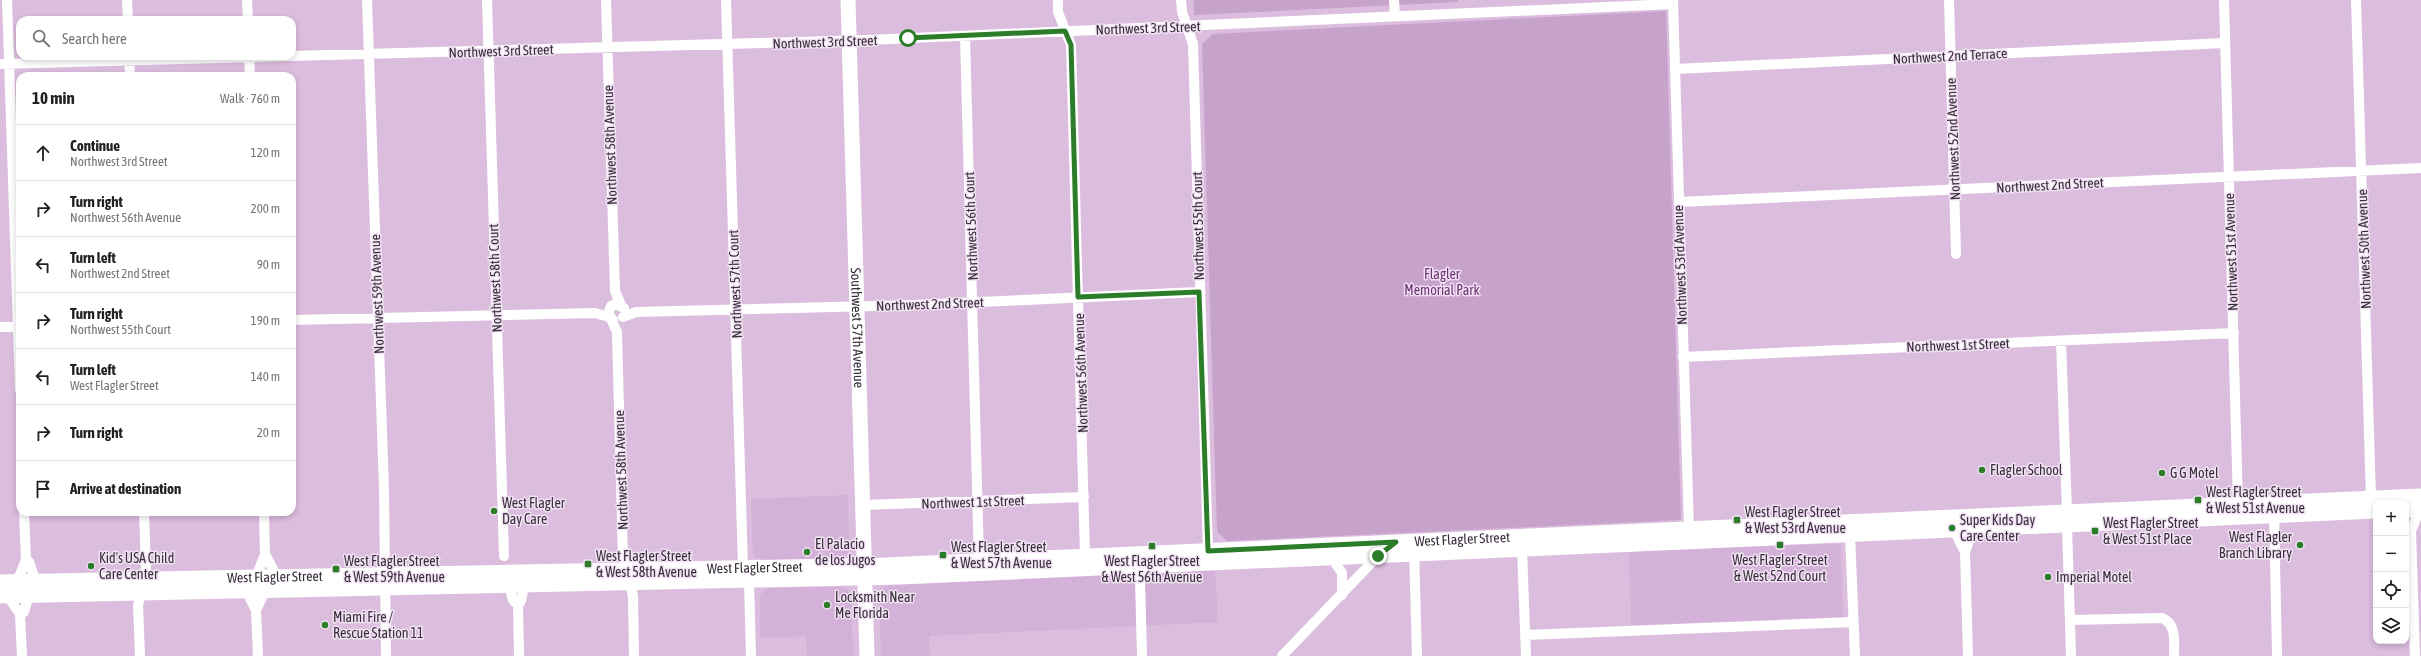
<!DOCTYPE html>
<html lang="en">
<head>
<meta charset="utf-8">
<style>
	body { margin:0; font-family:"Asap Condensed",sans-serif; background:#f2f2f2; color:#202124 }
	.controls { position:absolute; right:12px; bottom:12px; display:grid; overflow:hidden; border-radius:8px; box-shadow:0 2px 6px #0003 }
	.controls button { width:36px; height:36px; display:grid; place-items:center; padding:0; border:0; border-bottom:1px solid #e0e0e0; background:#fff; color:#202124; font:20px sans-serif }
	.stop { position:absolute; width:12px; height:12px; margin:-9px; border:3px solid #2b7d29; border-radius:50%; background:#fff }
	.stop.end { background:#2b7d29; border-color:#fff; box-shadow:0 1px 4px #0008 }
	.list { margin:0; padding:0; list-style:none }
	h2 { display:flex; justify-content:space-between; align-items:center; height:52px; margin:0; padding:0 16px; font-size:17px }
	h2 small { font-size:13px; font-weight:400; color:#757577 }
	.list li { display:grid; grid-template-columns:26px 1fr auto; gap:12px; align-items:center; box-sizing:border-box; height:56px; padding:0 16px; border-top:1px solid #e0e0e0 }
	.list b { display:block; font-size:15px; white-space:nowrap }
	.list p { margin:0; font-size:13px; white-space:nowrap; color:#757577 }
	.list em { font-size:13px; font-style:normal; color:#757577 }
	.icon { flex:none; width:22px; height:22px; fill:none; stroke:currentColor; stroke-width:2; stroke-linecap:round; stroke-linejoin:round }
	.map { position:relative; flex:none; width:2421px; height:656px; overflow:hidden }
	.search { position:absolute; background:#fff; box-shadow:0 2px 6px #0003; left:16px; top:16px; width:280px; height:44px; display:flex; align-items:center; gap:10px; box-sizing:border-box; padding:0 14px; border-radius:12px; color:#757577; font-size:15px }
	.panel { position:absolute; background:#fff; box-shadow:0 2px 6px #0003; left:16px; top:72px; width:280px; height:444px; border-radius:12px }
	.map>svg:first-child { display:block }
</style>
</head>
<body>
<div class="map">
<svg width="2421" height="656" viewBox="0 0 2421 656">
	<rect width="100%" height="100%" fill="#dbbdde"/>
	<path fill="#d4b1d8" d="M848,495L849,548L847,554L841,558L763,560L756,558L753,553L751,499Z
		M1841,544L1843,617L1631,625L1629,549Z
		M1215,569L1218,622L929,636L930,656H881L879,593L882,588L888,585Z
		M841,587L847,589L851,595L853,656H807L806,636L760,638V596L763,591L769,588Z"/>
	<path fill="#c7a2cb" d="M1194,0H1458V2L1194,15Z
		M1666,11L1681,520L1227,541L1217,532L1202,44L1213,34Z"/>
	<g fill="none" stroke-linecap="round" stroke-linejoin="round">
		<path stroke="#fff" stroke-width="10" d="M7,0L20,390
			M127,0L128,20
			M247,0L248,20
			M367,0L384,489L386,656
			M487,0L504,556
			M606,0L615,291L621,305
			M726,0L743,568
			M1058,0V12L1071,45L1085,556
			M1181,0L1182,12L1193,44L1208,551
			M1394,0L1395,16
			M1673,0L1689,529
			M1949,0L1956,254
			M2224,0L2238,505
			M2356,0L2371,499
			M965,36L979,561
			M129,56L130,76
			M249,56L250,76
			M0,64L868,40L1673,4
			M1675,69L2225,43
			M1679,202L2421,168
			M623,317L636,312L915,305L1199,292
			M611,319L617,332L623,559L633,596L634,656
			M292,320L595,313L609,317
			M613,320L608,314L611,306L616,304L624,308
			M0,327H20
			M2061,341L2067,512
			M1683,357L2234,333
			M862,505L1084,497
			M2274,509L2277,656
			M264,512L265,554L277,577
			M2067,525L2071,656
			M1954,530L1965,552
			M1850,535L1855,656
			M1414,549L1417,656
			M1522,549L1526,656
			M1332,558L1342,573V595
			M26,560L29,562L36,582
			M256,577L265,554
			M749,581L751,656
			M17,582L26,560L24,512
			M509,586L513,600L518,605
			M246,591L256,610L258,656
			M7,595L20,614L22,656
			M256,610L265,591
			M20,614L24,612L29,595
			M2070,620L2162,618C2177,624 2174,642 2174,656
			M1525,635L1853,622
			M140,656L138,606L146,567L144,512
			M519,656L518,605L521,601L524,586
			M1142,656L1140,579L1142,566
			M1282,656L1378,556
			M1968,656L1965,552L1973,529
			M2415,656L2411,531L2420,509"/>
		<g stroke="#fff" stroke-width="15">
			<path id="s1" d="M848,0L867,656"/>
			<path d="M2406,510L2421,509"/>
			<path id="s2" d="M0,582L886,565L2421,496"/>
			<path d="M0,596L900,577L2376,511"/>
		</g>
	</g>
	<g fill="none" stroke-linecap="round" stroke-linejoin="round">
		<path stroke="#2b7d29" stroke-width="5" d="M908,38L1065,31L1071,45L1078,297L1199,292L1208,551L1396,542L1378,556"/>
	</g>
	<g fill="#2b7d29" stroke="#f2e3f4" stroke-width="1.5">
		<circle cx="1982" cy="470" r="4"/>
		<circle cx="2162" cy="473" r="4"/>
		<rect x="2194" y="496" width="8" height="8" rx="2"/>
		<circle cx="494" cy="511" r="4"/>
		<rect x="1733" y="516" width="8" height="8" rx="2"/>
		<circle cx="1952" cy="528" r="4"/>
		<rect x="2091" y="527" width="8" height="8" rx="2"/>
		<rect x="1776" y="541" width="8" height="8" rx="2"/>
		<circle cx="2300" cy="545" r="4"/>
		<rect x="1148" y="542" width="8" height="8" rx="2"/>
		<circle cx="807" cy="552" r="4"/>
		<rect x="939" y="551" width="8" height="8" rx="2"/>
		<rect x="584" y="560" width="8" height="8" rx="2"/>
		<circle cx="91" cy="566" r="4"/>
		<rect x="332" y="565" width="8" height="8" rx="2"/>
		<circle cx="2048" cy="577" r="4"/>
		<circle cx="827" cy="605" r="4"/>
		<circle cx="325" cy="625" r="4"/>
	</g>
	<g text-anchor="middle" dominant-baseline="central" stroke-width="3" stroke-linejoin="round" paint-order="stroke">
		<g font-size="14" fill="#382d3a" stroke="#f2e3f4">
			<text transform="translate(1148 28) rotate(-2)">Northwest 3rd Street</text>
			<text transform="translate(825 42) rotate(-2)">Northwest 3rd Street</text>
			<text transform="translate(501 51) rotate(-2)">Northwest 3rd Street</text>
			<text transform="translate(1950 56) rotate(-3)">Northwest 2nd Terrace</text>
			<text transform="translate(1953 139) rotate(-92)">Northwest 52nd Avenue</text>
			<text transform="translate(610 145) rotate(-92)">Northwest 58th Avenue</text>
			<text transform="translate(2050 185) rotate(-3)">Northwest 2nd Street</text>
			<text transform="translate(971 226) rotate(-92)">Northwest 56th Court</text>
			<text transform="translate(1198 226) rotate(-91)">Northwest 55th Court</text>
			<text transform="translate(2364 249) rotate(-92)">Northwest 50th Avenue</text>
			<text transform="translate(2231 252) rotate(-92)">Northwest 51st Avenue</text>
			<text transform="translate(1680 265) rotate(-92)">Northwest 53rd Avenue</text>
			<text transform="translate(495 278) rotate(-92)">Northwest 58th Court</text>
			<text transform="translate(735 284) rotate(-92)">Northwest 57th Court</text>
			<text transform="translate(377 294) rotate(-92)">Northwest 59th Avenue</text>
			<text transform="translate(930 304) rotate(-2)">Northwest 2nd Street</text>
			<text stroke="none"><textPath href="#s1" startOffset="328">Southwest 57th Avenue</textPath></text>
			<text transform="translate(1958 345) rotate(-2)">Northwest 1st Street</text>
			<text transform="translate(1081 373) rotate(-92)">Northwest 56th Avenue</text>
			<text transform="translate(621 470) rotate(-92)">Northwest 58th Avenue</text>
			<text transform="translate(973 502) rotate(-2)">Northwest 1st Street</text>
			<text stroke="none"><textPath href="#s2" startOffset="1463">West Flagler Street</textPath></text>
			<text stroke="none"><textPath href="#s2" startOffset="755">West Flagler Street</textPath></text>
			<text stroke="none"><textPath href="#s2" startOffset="275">West Flagler Street</textPath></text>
		</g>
		<g font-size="14" fill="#6e3276" stroke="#f2e3f4">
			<text x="1442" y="274">Flagler<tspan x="1442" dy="16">Memorial Park</tspan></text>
		</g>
		<g font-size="14" fill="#382d3a" stroke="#f2e3f4" text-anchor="start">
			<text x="1990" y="470">Flagler School</text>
			<text x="2170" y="473">G G Motel</text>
			<text x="2206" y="492">West Flagler Street<tspan x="2206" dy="16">&amp; West 51st Avenue</tspan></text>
			<text x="502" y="503">West Flagler<tspan x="502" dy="16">Day Care</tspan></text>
			<text x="1745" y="512">West Flagler Street<tspan x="1745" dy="16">&amp; West 53rd Avenue</tspan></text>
			<text x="1960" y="520">Super Kids Day<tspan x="1960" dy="16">Care Center</tspan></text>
			<text x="2103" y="523">West Flagler Street<tspan x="2103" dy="16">&amp; West 51st Place</tspan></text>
			<text x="2292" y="537" text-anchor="end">West Flagler<tspan x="2292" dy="16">Branch Library</tspan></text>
			<text x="815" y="544">El Palacio<tspan x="815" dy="16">de los Jugos</tspan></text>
			<text x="951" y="547">West Flagler Street<tspan x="951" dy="16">&amp; West 57th Avenue</tspan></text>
			<text x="596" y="556">West Flagler Street<tspan x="596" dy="16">&amp; West 58th Avenue</tspan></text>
			<text x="99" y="558">Kid's USA Child<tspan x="99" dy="16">Care Center</tspan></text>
			<text x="1780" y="560" text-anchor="middle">West Flagler Street<tspan x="1780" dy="16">&amp; West 52nd Court</tspan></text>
			<text x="344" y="561">West Flagler Street<tspan x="344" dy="16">&amp; West 59th Avenue</tspan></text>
			<text x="1152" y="561" text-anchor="middle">West Flagler Street<tspan x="1152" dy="16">&amp; West 56th Avenue</tspan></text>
			<text x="2056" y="577">Imperial Motel</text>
			<text x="835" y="597">Locksmith Near<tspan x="835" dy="16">Me Florida</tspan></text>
			<text x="333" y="617">Miami Fire /<tspan x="333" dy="16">Rescue Station 11</tspan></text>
		</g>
	</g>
</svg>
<div class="controls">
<button>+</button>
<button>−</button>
<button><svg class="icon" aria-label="locate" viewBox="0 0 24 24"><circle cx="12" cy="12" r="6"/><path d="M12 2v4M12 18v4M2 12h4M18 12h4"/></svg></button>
<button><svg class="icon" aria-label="layers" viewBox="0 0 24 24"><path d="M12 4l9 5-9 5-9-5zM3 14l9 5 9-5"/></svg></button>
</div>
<div class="stop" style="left:908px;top:38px"></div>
<div class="stop end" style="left:1378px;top:556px"></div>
<div class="search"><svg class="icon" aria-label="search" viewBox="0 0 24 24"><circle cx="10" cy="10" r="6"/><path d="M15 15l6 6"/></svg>Search here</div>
<section class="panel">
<h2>10 min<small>Walk · 760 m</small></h2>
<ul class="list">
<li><svg class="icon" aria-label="ahead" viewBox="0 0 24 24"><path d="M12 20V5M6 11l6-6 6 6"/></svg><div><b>Continue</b><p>Northwest 3rd Street</p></div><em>120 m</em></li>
<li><svg class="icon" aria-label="right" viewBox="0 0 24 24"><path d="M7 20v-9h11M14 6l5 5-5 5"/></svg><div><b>Turn right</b><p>Northwest 56th Avenue</p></div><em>200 m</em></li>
<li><svg class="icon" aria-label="left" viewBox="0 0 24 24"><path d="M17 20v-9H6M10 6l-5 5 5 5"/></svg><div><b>Turn left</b><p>Northwest 2nd Street</p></div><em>90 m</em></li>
<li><svg class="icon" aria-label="right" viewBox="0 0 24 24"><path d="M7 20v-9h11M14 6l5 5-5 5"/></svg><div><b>Turn right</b><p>Northwest 55th Court</p></div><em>190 m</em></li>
<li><svg class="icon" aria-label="left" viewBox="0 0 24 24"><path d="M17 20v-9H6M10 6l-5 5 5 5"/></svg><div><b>Turn left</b><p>West Flagler Street</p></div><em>140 m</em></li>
<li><svg class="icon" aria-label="right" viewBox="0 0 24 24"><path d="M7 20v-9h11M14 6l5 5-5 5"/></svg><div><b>Turn right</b></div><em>20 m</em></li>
<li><svg class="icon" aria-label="arrive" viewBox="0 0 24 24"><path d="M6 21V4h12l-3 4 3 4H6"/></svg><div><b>Arrive at destination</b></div></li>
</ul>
</section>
</div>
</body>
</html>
